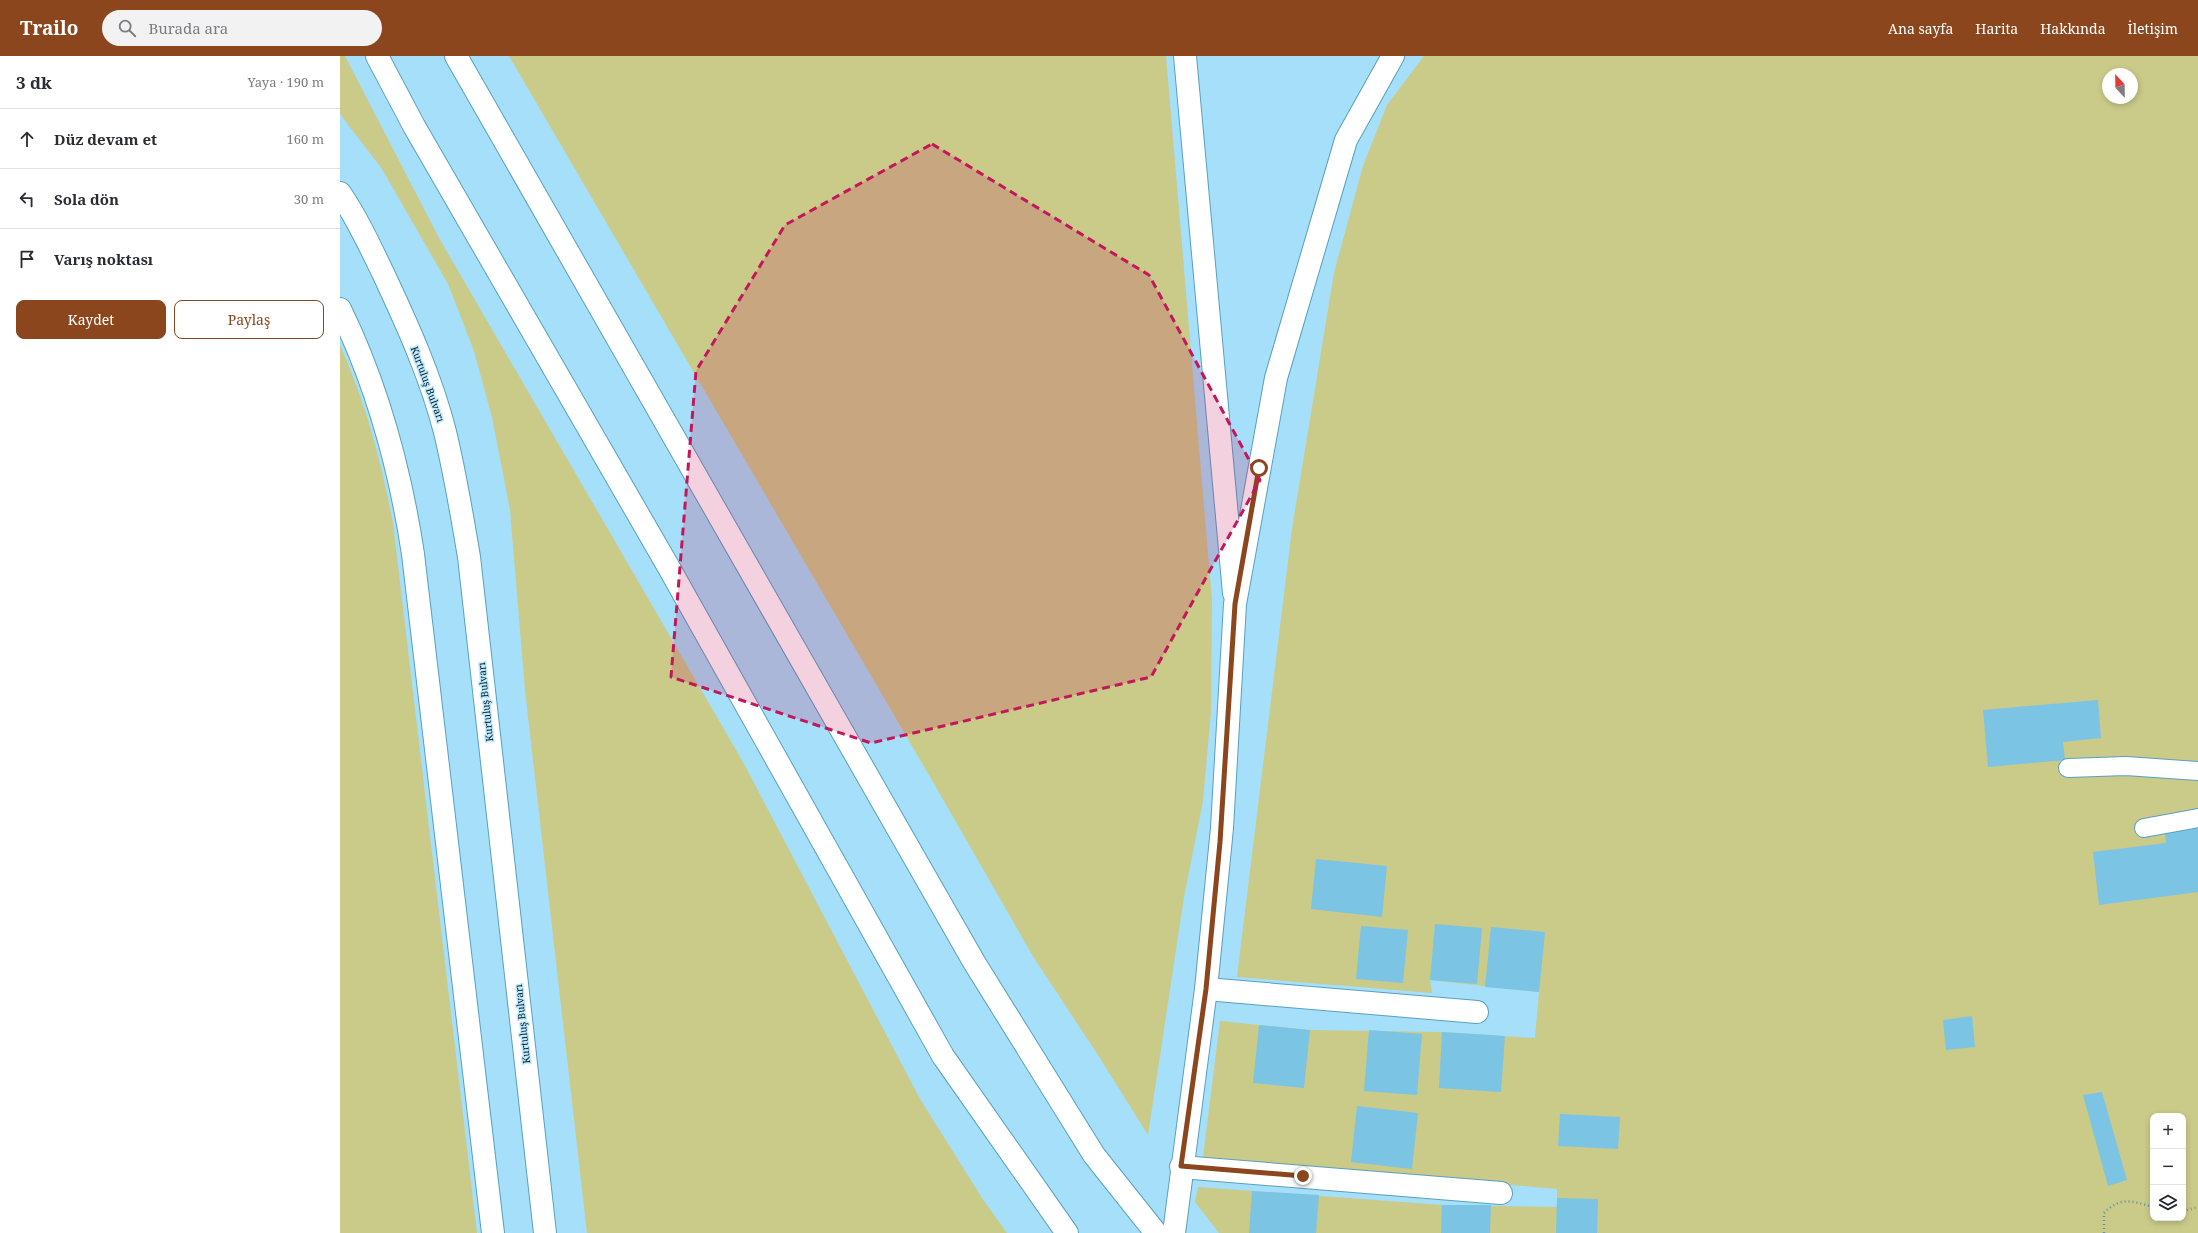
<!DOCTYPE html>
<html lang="tr">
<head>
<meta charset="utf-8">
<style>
	body { margin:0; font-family:"Noto Serif",serif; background:#f2f2f3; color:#2b2b33 }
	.controls { position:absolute; right:12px; bottom:12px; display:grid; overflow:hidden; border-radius:8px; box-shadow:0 2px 6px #0003 }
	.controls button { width:36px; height:36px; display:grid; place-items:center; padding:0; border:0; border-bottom:1px solid #e1e1e2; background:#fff; color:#2b2b33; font:20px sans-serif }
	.compass { position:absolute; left:1762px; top:12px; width:36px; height:36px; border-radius:50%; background:#fff; box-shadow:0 2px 6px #0003; rotate:338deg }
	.stop { position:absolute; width:12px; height:12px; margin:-9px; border:3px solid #8c461e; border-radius:50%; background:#fff }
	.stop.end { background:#8c461e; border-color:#fff; box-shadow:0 1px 4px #0008 }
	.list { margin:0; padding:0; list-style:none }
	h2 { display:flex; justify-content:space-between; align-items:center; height:52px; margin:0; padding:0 16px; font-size:17px }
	h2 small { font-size:13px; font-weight:400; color:#7c7c81 }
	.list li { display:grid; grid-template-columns:26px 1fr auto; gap:12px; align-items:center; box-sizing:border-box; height:60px; padding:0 16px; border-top:1px solid #e1e1e2 }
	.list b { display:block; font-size:15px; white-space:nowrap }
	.list em { font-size:13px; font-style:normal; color:#7c7c81 }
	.actions { display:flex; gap:8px; padding:12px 16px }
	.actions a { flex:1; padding:9px 0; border:1px solid #8c461e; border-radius:8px; text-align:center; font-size:14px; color:#8c461e }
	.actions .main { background:#8c461e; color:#fff }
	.icon { flex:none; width:22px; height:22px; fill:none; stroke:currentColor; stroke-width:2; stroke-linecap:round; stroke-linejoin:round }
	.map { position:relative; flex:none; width:1858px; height:1177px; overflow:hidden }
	header { display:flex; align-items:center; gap:24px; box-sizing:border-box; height:56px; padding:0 20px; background:#8c461e; color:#fff }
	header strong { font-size:19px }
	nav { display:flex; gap:22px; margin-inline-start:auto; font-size:14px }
	.search { width:280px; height:36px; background:#f2f2f3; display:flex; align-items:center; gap:10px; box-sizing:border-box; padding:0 14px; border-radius:22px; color:#7c7c81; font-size:15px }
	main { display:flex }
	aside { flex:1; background:#fff }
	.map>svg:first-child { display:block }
</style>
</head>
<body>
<header>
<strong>Trailo</strong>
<div class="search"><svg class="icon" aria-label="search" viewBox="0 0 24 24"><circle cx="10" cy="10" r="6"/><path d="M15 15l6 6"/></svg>Burada ara</div>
<nav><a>Ana sayfa</a><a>Harita</a><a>Hakkında</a><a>İletişim</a></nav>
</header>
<main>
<aside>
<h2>3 dk<small>Yaya · 190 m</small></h2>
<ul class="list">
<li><svg class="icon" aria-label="ahead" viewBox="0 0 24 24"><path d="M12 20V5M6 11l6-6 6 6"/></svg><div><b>Düz devam et</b></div><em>160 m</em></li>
<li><svg class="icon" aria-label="left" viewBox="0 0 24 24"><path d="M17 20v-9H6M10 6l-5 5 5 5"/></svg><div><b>Sola dön</b></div><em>30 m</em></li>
<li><svg class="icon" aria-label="arrive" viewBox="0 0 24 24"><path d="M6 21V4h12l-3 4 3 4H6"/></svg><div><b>Varış noktası</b></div></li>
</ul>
<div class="actions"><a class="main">Kaydet</a><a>Paylaş</a></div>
</aside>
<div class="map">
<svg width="1858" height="1177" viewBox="0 0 1858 1177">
	<rect width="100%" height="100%" fill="#a6dff9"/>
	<path fill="#caca89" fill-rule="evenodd" d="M0,0H5L99,182L403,706L580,1043L642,1142L667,1177H247L185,634L170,454L152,361L134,295L108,228L42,113L0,58Z
		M169,0H826L872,544L871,656L863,745L844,841L808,1079L758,999L694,902L589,719Z
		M1084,0H1858V1177H879L855,1146L858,1131L1102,1149L1217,1151V1133L863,1101L880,965L970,974L1102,976L1195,982L1199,936L1090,924L1092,937L897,921L952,473L994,217L1023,110L1047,49ZM1768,18H1792V42H1768ZM1813,1060H1843V1162H1813Z
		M0,289C26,348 41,404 53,467L137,1177H0Z"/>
	<path fill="#7bc4e4" d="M1758,644L1761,682L1723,686L1725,704L1648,711L1643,654Z
		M1858,772V836L1759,849L1753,796L1826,787L1825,777Z
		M976,803L1047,810L1042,861L971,853Z
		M1095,868L1142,872L1137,928L1090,924Z
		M1021,870L1068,874L1063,927L1016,923Z
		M1151,871L1205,876L1199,936L1145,931Z
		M1632,960L1635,991L1606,994L1603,964Z
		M919,969L970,974L964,1032L913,1027Z
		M1029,974L1082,978L1077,1039L1024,1035Z
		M1102,976L1165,980L1161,1036L1099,1032Z
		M1762,1036L1787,1124L1768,1130L1743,1039Z
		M1017,1050L1078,1057L1072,1113L1011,1106Z
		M1220,1058L1280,1061L1278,1093L1218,1090Z
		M912,1135L979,1139L976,1177H909Z
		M1217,1142L1258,1143L1257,1177H1216Z
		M1102,1149H1151L1150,1177H1101Z"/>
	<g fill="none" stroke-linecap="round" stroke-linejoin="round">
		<defs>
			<path id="lane" d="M1728,712L1786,710L1858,715
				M1804,772L1858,762"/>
			<path id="street" d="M866,933L1137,956
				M841,1111L1161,1137"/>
			<path id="secondary" d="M845,0L894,537
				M0,137C17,162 30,190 43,217C67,268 91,321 105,376C115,417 122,459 129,501L205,1177
				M0,253C38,331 60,412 73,498L153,1177"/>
			<path id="primary" d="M834,1177L866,933L882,772L895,548L936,322L1006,84L1053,0"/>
			<path id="highway" d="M37,0L74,70L328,510L603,1000L727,1177
				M116,0L634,906L754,1099L816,1177"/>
		</defs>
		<use href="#lane" stroke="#58a0bf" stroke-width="20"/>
		<use href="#street" stroke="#58a0bf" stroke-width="24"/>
		<use href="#secondary" stroke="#58a0bf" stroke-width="24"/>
		<use href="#primary" stroke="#58a0bf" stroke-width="24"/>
		<use href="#highway" stroke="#58a0bf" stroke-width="24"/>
		<path stroke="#6492a6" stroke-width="2.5" stroke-dasharray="1 3" stroke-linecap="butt" d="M1843,1155L1858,1151
			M1764,1177V1157C1781,1140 1792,1145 1813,1151"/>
		<use href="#lane" stroke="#fff" stroke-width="18"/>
		<use href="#street" stroke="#fff" stroke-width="22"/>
		<use href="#secondary" stroke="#fff" stroke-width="22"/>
		<use href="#primary" stroke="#fff" stroke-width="22"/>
		<use href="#highway" stroke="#fff" stroke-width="22"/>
	</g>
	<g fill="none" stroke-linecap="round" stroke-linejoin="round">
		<path stroke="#8c461e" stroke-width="5" d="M919,412L895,548L880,786L866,933L841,1110L963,1120"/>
	</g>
	<path fill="#c2185b" fill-opacity="0.2" stroke="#c2185b" stroke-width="3" stroke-dasharray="8 5" stroke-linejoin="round" d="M592,88L809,219L920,424L811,621L531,687L331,621L356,315L445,169Z"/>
	<g text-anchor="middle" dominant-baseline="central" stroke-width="3" stroke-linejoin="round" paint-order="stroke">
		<g font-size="10" fill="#001b27" stroke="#bfeafd">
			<text transform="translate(88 328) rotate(70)">Kurtuluş Bulvarı</text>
			<text transform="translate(145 646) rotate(-96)">Kurtuluş Bulvarı</text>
			<text transform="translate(182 968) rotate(-96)">Kurtuluş Bulvarı</text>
		</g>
	</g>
</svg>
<div class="controls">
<button>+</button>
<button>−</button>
<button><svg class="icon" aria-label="layers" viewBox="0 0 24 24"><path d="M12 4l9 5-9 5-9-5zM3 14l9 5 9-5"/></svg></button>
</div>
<svg class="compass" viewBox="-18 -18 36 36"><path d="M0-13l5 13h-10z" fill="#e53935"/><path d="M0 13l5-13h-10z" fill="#7c7c81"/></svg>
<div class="stop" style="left:919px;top:412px"></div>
<div class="stop end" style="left:963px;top:1120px"></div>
</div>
</main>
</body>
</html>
